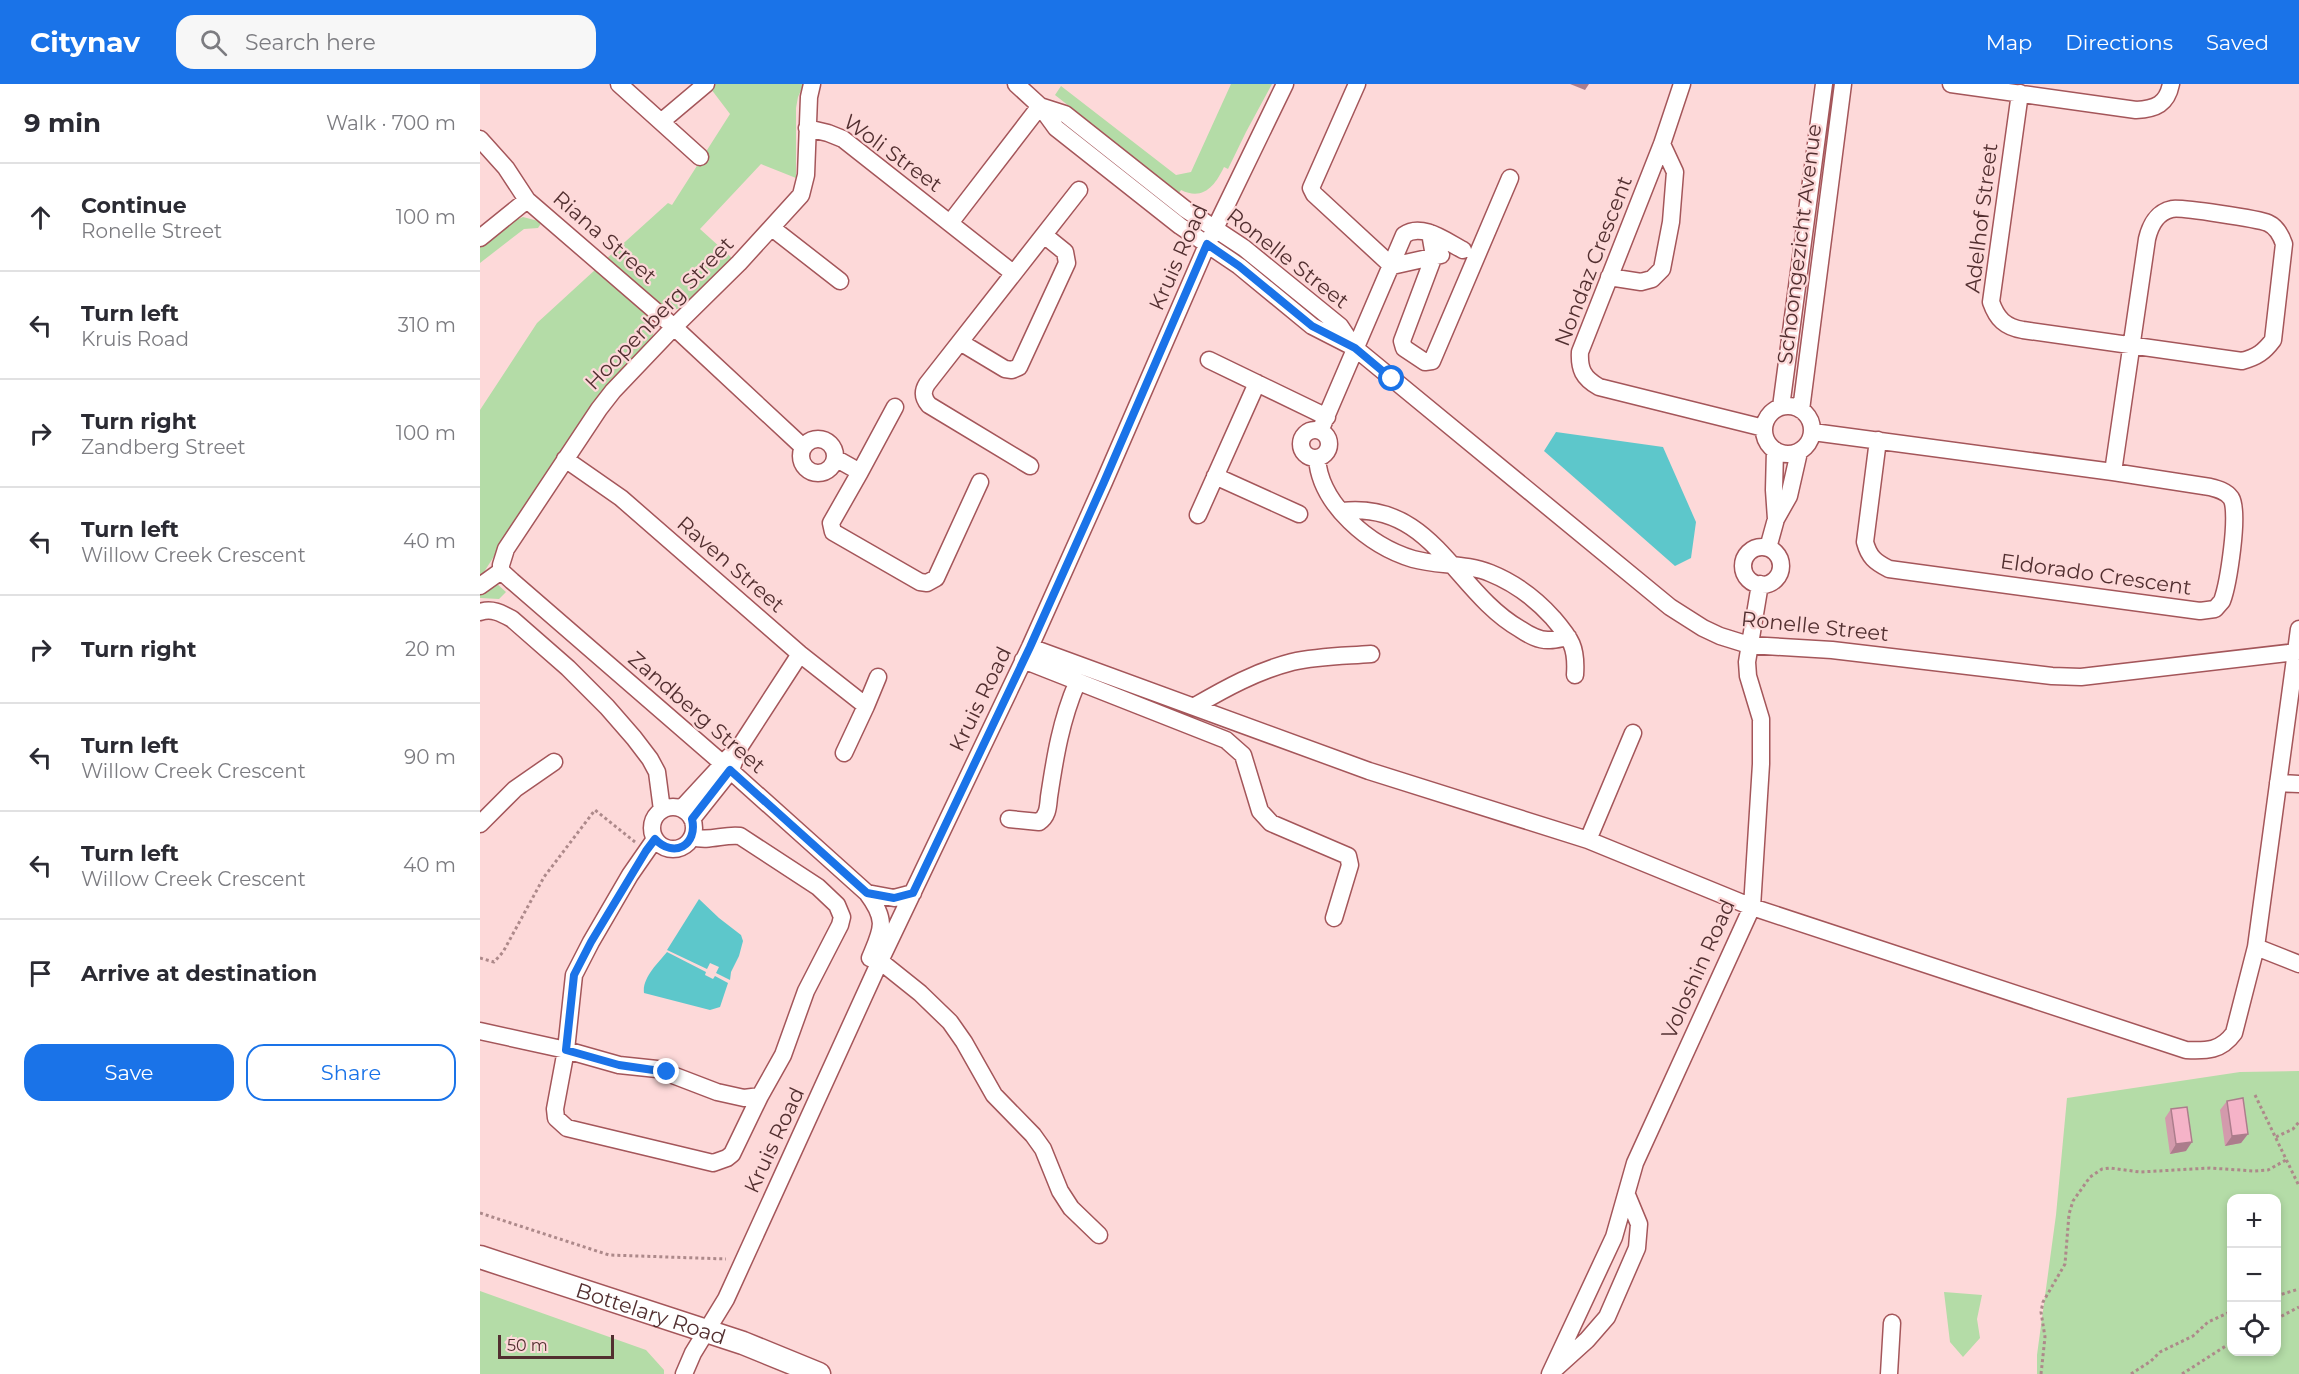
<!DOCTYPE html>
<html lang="en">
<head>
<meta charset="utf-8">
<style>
	body { margin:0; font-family:Montserrat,sans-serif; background:#f7f7f7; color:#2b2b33 }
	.controls { position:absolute; right:18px; bottom:18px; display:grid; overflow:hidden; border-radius:12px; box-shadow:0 3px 9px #0003 }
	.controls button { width:54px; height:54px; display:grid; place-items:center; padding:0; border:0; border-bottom:2px solid #e1e1e2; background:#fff; color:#2b2b33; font:30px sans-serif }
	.scale { position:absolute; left:18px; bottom:15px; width:116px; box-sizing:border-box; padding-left:6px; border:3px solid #522f30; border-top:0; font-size:16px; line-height:21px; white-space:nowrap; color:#522f30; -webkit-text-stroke:4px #fdd9d9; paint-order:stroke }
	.stop { position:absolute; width:18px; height:18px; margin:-14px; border:4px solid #1a73e8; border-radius:50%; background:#fff }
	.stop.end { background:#1a73e8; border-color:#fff; box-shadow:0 2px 6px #0008 }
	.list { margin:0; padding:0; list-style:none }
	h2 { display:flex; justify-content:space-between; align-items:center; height:78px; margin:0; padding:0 24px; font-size:26px }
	h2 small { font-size:20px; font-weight:400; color:#7c7c81 }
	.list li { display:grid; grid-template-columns:39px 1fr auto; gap:18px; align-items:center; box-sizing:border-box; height:108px; padding:0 24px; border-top:2px solid #e1e1e2 }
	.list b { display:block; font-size:22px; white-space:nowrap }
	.list p { margin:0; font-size:20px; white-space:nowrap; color:#7c7c81 }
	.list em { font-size:20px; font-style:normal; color:#7c7c81 }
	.actions { display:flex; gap:12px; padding:18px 24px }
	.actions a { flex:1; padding:14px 0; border:2px solid #1a73e8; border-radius:18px; text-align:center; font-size:21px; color:#1a73e8 }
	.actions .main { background:#1a73e8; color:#fff }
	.icon { flex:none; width:33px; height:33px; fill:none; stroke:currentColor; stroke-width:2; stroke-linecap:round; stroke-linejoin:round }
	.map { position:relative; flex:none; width:1819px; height:1290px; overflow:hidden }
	header { display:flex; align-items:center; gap:36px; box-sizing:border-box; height:84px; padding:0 30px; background:#1a73e8; color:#fff }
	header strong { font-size:28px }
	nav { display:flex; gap:33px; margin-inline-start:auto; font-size:21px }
	.search { width:420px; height:54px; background:#f7f7f7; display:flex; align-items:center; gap:15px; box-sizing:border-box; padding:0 21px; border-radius:18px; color:#7c7c81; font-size:22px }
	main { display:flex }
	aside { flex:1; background:#fff }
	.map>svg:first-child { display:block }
</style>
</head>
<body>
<header>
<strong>Citynav</strong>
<div class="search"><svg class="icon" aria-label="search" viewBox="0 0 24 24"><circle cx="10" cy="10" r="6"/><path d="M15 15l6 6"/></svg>Search here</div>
<nav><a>Map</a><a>Directions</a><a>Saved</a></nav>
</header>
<main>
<aside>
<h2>9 min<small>Walk · 700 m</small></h2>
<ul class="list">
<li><svg class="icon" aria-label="ahead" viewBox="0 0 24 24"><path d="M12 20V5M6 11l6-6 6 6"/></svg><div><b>Continue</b><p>Ronelle Street</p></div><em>100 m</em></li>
<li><svg class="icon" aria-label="left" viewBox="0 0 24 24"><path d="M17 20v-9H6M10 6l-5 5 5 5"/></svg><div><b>Turn left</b><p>Kruis Road</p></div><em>310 m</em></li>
<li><svg class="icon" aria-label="right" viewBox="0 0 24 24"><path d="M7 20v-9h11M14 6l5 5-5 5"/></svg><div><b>Turn right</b><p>Zandberg Street</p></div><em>100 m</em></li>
<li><svg class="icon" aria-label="left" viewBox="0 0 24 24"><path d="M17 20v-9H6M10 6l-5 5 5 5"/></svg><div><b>Turn left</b><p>Willow Creek Crescent</p></div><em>40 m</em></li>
<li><svg class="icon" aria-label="right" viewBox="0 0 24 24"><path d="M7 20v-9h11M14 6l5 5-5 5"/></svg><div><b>Turn right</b></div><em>20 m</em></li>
<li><svg class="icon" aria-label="left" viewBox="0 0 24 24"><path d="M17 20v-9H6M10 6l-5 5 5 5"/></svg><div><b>Turn left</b><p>Willow Creek Crescent</p></div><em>90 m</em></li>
<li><svg class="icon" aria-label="left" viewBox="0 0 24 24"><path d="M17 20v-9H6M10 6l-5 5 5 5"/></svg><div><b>Turn left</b><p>Willow Creek Crescent</p></div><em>40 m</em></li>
<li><svg class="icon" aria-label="arrive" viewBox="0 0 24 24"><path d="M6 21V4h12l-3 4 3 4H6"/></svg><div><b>Arrive at destination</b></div></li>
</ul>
<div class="actions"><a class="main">Save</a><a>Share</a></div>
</aside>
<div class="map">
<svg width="1819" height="1290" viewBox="0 0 1819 1290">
	<rect width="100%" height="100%" fill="#fdd9d9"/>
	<path fill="#b4dca7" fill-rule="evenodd" d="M236,0H324L318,13L316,24V94L281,80L220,145L252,174L204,223L193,226L181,223L125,176L188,119L192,121L250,30L231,5Z
		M751,0H792L766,48L748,85L744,83C735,102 723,117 701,106L699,109L575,11L581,2L696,91L711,88Z
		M43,133L62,138L58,144L44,145L0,179V163L36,136Z
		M116,185L168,231C174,240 175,248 171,258L73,380L4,488L26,508L19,515L0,514V326L57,239Z
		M1819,987V1290H1557V1271L1576,1131L1587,1014L1760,988ZM1752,1114H1796V1268H1752Z
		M0,1207L166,1266L184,1286V1290H0Z
		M1464,1208L1502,1211L1497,1235L1500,1254L1483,1273L1470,1258Z"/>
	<path fill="#5dc7cb" d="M1076,348L1183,363L1216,438L1211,474L1195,482L1064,367Z
		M219,815L239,834L261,851L263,857L259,872L251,888L250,896L236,889L239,883L230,879L227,885L187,866Z
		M187,868L226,888L225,891L233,895L235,892L248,899L240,923L230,926L164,909C162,894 178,879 187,868Z"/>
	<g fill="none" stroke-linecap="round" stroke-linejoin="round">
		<defs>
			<path id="minor" d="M139,0L220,73
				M332,0L329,13L326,91L321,111L259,179L194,243L133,307L119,325L26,465L21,481V487L32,497L242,679L387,809C408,837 402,845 390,874
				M536,0L560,22L576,44L700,142L759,182L832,242L875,264L1190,523L1223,544L1240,552L1269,561L1352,566L1572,592L1601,593L1816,568
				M877,0L831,104L834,110L912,182
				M1202,0L1182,60L1100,268C1099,285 1103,294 1119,303L1284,344
				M1471,0L1656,26C1676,25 1687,20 1691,0
				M1540,9L1511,218C1517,235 1525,243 1543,246L1762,277C1777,273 1784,268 1793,256L1804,160C1801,151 1797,143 1788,139C1779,135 1700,123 1692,125C1677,128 1670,142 1667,155L1633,388
				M560,22L585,30L705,125L764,164L860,242L874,263
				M182,37L226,0
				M327,44L348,49L363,55L533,189
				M0,55L26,84L47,116
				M470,139L560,22
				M292,144L360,197
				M950,149L954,172L922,257L924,264L945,278L952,277L1030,94
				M0,154L47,116L194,243L323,363
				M912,182L961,171
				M1129,193L1161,198L1172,195L1182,185L1191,138L1195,88L1182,60
				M480,258L525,285L532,286L539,283L587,179L585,168L564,151
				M729,276L847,333
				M1284 346a24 24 0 1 1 48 0a24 24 0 1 1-48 0Z
				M1301,323L1344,0
				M1321,326L1363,0
				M821 360a14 14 0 1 1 28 0a14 14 0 1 1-28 0Z
				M840,347L924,151C942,138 967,158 983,166
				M1333,348L1633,388L1730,403C1738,405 1746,407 1751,414C1760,428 1748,501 1742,517L1735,525L1720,527L1409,485C1395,478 1389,473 1385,458L1398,356
				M321 372a17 17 0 1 1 34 0a17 17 0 1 1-34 0Z
				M1295,366L1294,406L1296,435
				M355,374L380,388L415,323
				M837,374C840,421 890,462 933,475C958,482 986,479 1010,489C1035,499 1055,514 1073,534C1091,555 1097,563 1095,591
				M85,375L141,414L320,570L386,622L364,669
				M550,382L449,321C443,314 442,308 447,300L599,106
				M380,388L351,439L353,448L440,498L447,499L456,494L500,398
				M735,392L819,430
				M862,427C953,417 974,507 1040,545C1049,551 1059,557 1070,556C1076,556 1082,554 1088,553
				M718,431L777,299
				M1263 482a19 19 0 1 1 38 0a19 19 0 1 1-38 0Z
				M1288,464L1296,435L1309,412L1319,368
				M0,502L21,487
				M0,528C12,524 21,529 32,535L88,584L127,623L154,654L170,675L177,688L182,726
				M1819,545L1776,863L1819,880
				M550,563L889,687L1108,756L1153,649
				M543,576L746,656L763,671L780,727L791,739L868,772L870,781L854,834
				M386,622L398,593
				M715,622C746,604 777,587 812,578C838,572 865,572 891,570
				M1798,699L1819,700
				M172 744a21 21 0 1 1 42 0a21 21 0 1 1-42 0Z
				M202,724L250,672
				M212,735L251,686L259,664L320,570
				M529,735L559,738C568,732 568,723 569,713C575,673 581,636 597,599
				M0,740L35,705L74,678
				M175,755L150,791L111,858L94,891L86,966L75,1025L76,1034L87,1044L233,1079L247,1074L252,1070L280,1012
				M1108,756L1272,823L1706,966C1727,967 1741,967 1754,949L1776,863
				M387,809L414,814L433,809
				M400,877L440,909L470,938L484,958L514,1011L553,1051L563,1065L580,1107L591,1124L619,1151
				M0,947L86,966L139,981L177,985L237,1008L264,1014L280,1012L303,971L326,907L360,841L362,833L357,821L338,803L260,752C243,750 230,758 212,753
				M1076,1284L1107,1256L1127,1233L1157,1164L1159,1140L1147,1111
				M204,1290L213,1269L246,1215L400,877L550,563L624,398L727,161L805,0
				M1070,1290L1134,1153L1155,1079L1272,823L1281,680V635L1268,592L1267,578L1280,500
				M1409,1290L1412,1239"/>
			<g id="major">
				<path id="s1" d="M0,1173L263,1259L339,1290"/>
			</g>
		</defs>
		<use href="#minor" stroke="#a4565a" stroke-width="19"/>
		<use href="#major" stroke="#a4565a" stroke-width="25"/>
		<path stroke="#ad898a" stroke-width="3" stroke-dasharray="3 3" stroke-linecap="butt" d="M0,874L14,878L23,868L64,793L115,726L155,758
			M1775,1011L1819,1102
			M1796,1053L1813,1045L1819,1038
			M0,1129L129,1171L246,1175
			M1796,1212L1819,1205
			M1796,1235L1819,1223
			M1561,1290L1565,1253L1561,1228L1563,1218L1585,1180L1589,1130L1593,1117L1610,1093L1622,1085L1630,1084L1660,1088L1730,1084L1774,1087L1788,1086L1806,1076
			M1651,1290L1671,1277L1680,1268L1713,1252L1728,1238L1752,1227
			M1702,1290L1752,1258"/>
		<use href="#minor" stroke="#fff" stroke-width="16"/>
		<use href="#major" stroke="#fff" stroke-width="22"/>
	</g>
	<path fill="#d39aac" d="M1747,1017L1768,1050L1761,1059L1745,1062L1740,1026Z
		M1691,1025L1706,1067L1690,1070L1685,1034Z"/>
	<path fill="#ac7d8c" d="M1090,0H1109L1105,6Z
		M1768,1050L1761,1059L1745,1062L1752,1052Z
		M1712,1058L1706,1067L1690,1070L1696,1060Z"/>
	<path fill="#f5b3c8" stroke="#ac7d8c" stroke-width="1.5" d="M1763,1014L1768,1050L1752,1052L1747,1017Z
		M1707,1023L1712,1058L1696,1060L1691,1025Z"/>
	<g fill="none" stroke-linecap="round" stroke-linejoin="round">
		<path stroke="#1a73e8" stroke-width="8" d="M187,988L139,981L86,966L94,891L111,858L166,767L175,755C194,775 218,761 212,735L250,686L387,809L414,814L433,809L550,563L624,398L727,160L759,182L832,242L875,264L912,295"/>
	</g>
	<g text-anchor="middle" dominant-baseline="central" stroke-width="4.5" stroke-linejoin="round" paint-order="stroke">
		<g font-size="21" fill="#522f30" stroke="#fdd9d9">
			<text transform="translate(413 69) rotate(36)">Woli Street</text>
			<text transform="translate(1501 134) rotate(-83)">Adelhof Street</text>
			<text transform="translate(125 153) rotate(41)">Riana Street</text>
			<text transform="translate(1319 160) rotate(-83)">Schoongezicht Avenue</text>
			<text transform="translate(698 173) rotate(-66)">Kruis Road</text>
			<text transform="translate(808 174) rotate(38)">Ronelle Street</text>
			<text transform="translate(1113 177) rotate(-69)">Nondaz Crescent</text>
			<text transform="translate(179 229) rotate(-46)">Hoopenberg Street</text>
			<text transform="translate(251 480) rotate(41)">Raven Street</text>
			<text transform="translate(1616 490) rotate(8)">Eldorado Crescent</text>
			<text transform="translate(1335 542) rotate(6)">Ronelle Street</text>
			<text transform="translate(500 615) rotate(-64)">Kruis Road</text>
			<text transform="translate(217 628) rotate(41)">Zandberg Street</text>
			<text transform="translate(1218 885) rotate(-66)">Voloshin Road</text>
			<text transform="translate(294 1056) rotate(-65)">Kruis Road</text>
			<text stroke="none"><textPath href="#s1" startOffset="180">Bottelary Road</textPath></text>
		</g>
	</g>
</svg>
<div class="controls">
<button>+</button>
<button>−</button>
<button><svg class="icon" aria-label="locate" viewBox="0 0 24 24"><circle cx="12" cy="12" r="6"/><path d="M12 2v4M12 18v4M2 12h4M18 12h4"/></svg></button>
</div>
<div class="scale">50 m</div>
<div class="stop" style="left:912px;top:295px"></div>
<div class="stop end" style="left:187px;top:988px"></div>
</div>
</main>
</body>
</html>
